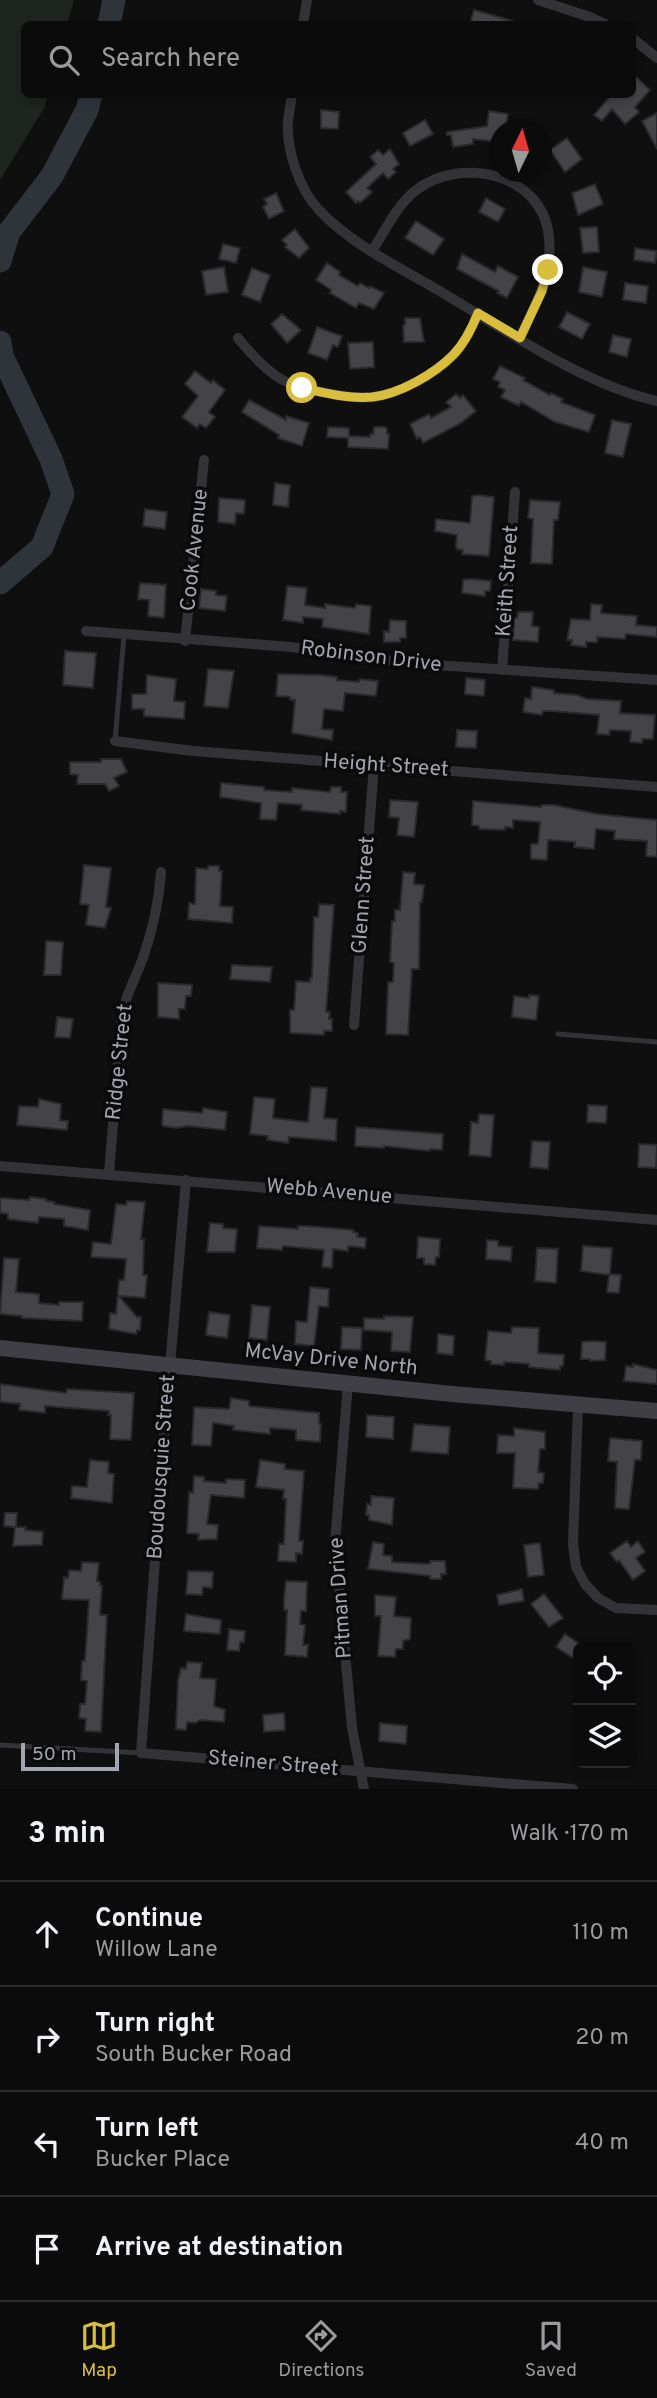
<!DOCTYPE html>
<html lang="en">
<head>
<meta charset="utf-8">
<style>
	body { margin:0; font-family:Overpass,sans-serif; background:#141415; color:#f1f3f6 }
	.controls { position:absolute; right:21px; bottom:21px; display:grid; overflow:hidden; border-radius:10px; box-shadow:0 4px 10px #0003 }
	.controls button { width:63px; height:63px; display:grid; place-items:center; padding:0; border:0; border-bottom:2px solid #2b2b2d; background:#0b0b0c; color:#f1f3f6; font:35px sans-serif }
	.compass { position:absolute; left:489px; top:119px; width:63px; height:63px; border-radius:50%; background:#0b0b0c; box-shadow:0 4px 10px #0003; rotate:5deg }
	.scale { position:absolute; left:21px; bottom:18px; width:98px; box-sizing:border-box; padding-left:7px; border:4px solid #a2a4af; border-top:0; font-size:19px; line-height:24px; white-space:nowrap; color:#a2a4af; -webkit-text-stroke:5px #0a0a0b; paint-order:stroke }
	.stop { position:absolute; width:21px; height:21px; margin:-16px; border:5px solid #d9be3e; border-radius:50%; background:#fff }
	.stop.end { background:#d9be3e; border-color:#fff; box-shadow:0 2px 7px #0008 }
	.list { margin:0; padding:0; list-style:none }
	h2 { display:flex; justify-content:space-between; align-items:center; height:91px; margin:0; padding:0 28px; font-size:30px }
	h2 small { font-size:23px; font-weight:400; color:#9a9b9d }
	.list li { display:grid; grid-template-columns:46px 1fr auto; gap:21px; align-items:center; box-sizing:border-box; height:105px; padding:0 28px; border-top:2px solid #2b2b2d }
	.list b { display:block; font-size:26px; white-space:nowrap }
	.list p { margin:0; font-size:23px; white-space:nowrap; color:#9a9b9d }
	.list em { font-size:23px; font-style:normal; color:#9a9b9d }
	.icon { flex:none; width:38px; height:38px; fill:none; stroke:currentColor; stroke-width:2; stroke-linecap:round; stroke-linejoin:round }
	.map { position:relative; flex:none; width:657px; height:1789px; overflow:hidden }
	.search { position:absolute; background:#0b0b0c; box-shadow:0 4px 10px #0003; left:21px; right:21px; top:21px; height:77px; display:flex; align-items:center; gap:18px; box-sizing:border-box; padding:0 24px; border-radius:10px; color:#9a9b9d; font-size:26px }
	.sheet { height:511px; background:#0b0b0c }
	nav { display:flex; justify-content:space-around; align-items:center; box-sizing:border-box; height:98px; border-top:2px solid #2b2b2d; background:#0b0b0c; font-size:19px; color:#9a9b9d }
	nav a { display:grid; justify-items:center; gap:4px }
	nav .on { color:#d9be3e }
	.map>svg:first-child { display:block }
</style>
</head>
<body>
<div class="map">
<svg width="657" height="1789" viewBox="0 0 657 1789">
	<rect width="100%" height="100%" fill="#0f0f10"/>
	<path fill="#1e2420" d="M0,0H74L67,24H24V94L48,95L44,108L0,180Z"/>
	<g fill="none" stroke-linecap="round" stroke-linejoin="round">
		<path stroke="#2f343b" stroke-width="23" d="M109,24L114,0
			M0,261L9,232L52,176L87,110L91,94
			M0,342L2,356L51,459L63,494L42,547L0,583"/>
	</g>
	<path fill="#444448" stroke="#2a292c" stroke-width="2" d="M474,10L513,21V24H470Z
		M633,74L650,90L635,107L639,112L625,124L612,109L602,121L594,115L612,94H633Z
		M321,110L339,112L338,129L321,128Z
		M489,111L508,114L505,130H500V140L497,142L473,139V144L453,147L451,135H447V132L487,126Z
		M657,113V149L642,121Z
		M425,120L433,134L410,146L403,133Z
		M567,138L582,159L565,172L550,150Z
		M390,149L399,164L393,169L396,172L388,179L383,173L367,188L372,192L360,203L358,201L356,203L346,192L376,164L370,157L378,150L383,155Z
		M595,184L603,204L578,215L572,193Z
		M276,193L284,211L269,219L263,207L267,204L264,199Z
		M486,198L505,209L498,222L479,212Z
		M416,221L444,239L433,255L405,238Z
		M597,227L599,252L583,253L580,228Z
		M295,229L309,248L299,258L285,247L287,245L282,240Z
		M223,244L240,248L236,263L219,259Z
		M635,248L657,251L655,263L634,260Z
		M462,254L495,272L498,266L518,277L507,298L497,293L499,291L457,269Z
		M327,263L340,272L339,275L358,286L360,283L369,288L370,286L384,293L374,309L359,303L356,308L330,293L331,290L316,280Z
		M224,267L228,292L206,295L202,271Z
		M583,267L607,272L602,297L579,292Z
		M252,268L270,275L260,302L242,295Z
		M625,283L648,286L646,303L623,300Z
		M567,312L590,324L582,339L559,327Z
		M282,314L301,330L287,343L271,324Z
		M405,318H420L424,342H404L403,325H405Z
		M317,327L342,336L338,347L333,345L327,360L308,353Z
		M613,335L631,339L627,357L609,352Z
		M373,342L374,367L350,369L348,343Z
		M500,366L525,378L523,380L550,395L551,393L563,399L561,402L595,415L589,432L555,422L521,402L519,406L501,397L505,390L498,387L500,382L493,379Z
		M195,371L211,383L213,380L225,390L209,412L215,417L206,428L200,424L197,428L182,417L198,396L185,384Z
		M456,394L460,398L463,395L476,411L461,423L423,443L420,437L417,439L410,424L429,414L431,418L451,407L446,402Z
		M249,400L286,420V416L309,423L302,446L278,438L279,435L242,412Z
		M612,420L631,424L623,457L605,453Z
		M328,427L349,428V436L370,437V434H373L374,427H385L387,429V434H389L388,449L348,447V438L327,437Z
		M275,483L290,485L288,507L273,505Z
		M478,495L494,497L489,556L462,554L463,550L457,549L456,546L457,535L435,531L436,519L470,523L472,496Z
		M219,498L245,500L244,514L236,513L235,524L218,522Z
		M530,500L560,502L558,520H554L552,564L531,563L533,519L528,518Z
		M145,509L167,512L165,529L143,526Z
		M469,579L491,581L490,591H485V596L462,593L463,580Z
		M140,583L166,585L164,618L148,616L149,600L138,599Z
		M287,586L307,588L305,605L325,608V604L355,608L356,604L371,606L369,634L322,627L323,619L303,617V623L283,620Z
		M201,589L216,591V595L227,596L225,611L199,608Z
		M591,604L602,605L601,613L637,616L636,625L657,627V637L626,634L625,639L597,637V642H586V647L571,645L572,640H567L571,619L590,620Z
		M518,612H533L532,626L539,627L538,642L513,640L514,618H517Z
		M390,620L406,621V638H400V642H384V631L389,632Z
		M65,651L96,653L93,688L63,685Z
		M208,669L234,671L228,708L204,706Z
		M278,674L321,675L337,677V680L359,682L360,679L378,681L376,696L345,693L343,711L324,709L322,729L333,730L332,740L292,733L295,700H290V697L276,696Z
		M147,675L176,679L174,701L185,702L184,719L144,716V709H132V694H146Z
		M466,678L485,680L484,696L465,694Z
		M532,687L554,690V693L577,695L587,699L621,701L620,713L655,715L653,739H642V743L630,742L631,731L610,730L609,735L597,734L599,715L552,711H543L542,715L523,712L525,698L531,699Z
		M457,730L477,731L476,748L456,747Z
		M101,759H121L127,772L114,778L119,786L109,791L105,784H77L78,775L70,774V762H101Z
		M221,783L264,787V790L292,792V788L330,792L331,787H341V792H347L346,812L340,811V814L301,810L302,805L278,803L276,820L260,819L261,803L220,797Z
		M390,800L418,802L414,837L397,835L399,818L389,817Z
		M473,801L541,807V805H554L597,814L657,820V857L646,856L647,841L614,839L615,831L596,829L594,849L574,847L575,842L548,840L547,860L531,859V844H538L540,822L513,820V828L505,827V830L479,829V826L472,825Z
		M84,865L111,868L106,907L111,908L105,928L86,925L89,905L80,904Z
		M208,866H219V871H222L220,906L233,907L232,923L188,919L189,903L195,904L196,868L208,869Z
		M403,872L415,873L414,884L424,885L422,902H420L419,969H412L408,1035L386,1034L388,982H393L394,963L390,962L392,921H395V910H400Z
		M319,904L334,905L326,1012H330L329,1019H332V1031H324V1035L290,1033V1010H294L296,981L310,982V978H312L314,917H318Z
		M46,941L63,942L61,975H44Z
		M232,965L272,967L270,982L230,979Z
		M158,983L192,985L191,996H186L185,1009H179V1019L158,1017Z
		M529,995L539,996L536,1020L512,1017L514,996L529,998Z
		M57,1017L73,1019L70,1038L55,1037Z
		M311,1087L327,1088L324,1118L337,1119L336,1141L289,1137L288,1143L267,1140L268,1136L250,1134L254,1097L275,1099L273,1118L308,1122Z
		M39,1099L61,1104L60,1120L68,1121L67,1130L17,1125L19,1106L38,1107Z
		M588,1105L607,1106L606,1123L587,1122Z
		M203,1108L227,1112L225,1130L187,1126L177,1128L163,1126L162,1124L163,1109L202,1113Z
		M479,1114L494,1115L491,1157L469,1155L471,1122L478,1123Z
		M356,1127L443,1134L442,1150L430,1149V1151L384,1146V1148L355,1146Z
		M532,1141L550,1142L548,1169L530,1167Z
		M639,1144L657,1145L656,1168L638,1167Z
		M30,1197L46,1199V1201L54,1202V1204L90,1210L88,1230L64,1226V1219L39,1217L38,1223L8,1219V1214L0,1213V1198L29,1200Z
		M127,1201L145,1202L141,1239H144L143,1275H147L145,1298L119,1296L137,1317H141L140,1330H137L136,1334L109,1329L110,1313L116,1314L119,1280H124L126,1259L91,1257L93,1242L111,1244L116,1204L126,1205Z
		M210,1223L223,1224V1228L237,1229L235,1252H207Z
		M259,1226L298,1229V1226H307L353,1230V1232L358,1233L357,1237L366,1238L365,1248L348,1246V1251L333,1249L332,1268L322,1267L324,1250L283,1246L282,1250L257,1248Z
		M418,1237L440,1239L439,1257H436L435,1265L424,1264V1258H417Z
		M487,1240L498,1241V1246L512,1247L511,1261L486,1259Z
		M583,1246L612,1248L610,1274L621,1275L619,1293L607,1292L609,1275L581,1271Z
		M537,1248L558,1249L556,1283L535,1281Z
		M4,1258L19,1259L16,1292L39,1294V1303L59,1305V1302H83L82,1321L22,1318V1316L0,1314Z
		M310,1287L329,1289L328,1307L319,1306L314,1346L295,1344L296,1321L307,1322Z
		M252,1305L270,1307L267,1340L249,1338Z
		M209,1312L230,1315L227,1338L206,1335Z
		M384,1316L413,1317L410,1352L391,1351L392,1332L364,1330V1318L384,1319Z
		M342,1327L362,1328L361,1350L341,1349Z
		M512,1327L539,1328L538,1353L564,1355L563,1366H560V1370L529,1367V1364L504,1362V1365L491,1364V1361L485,1360L488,1331L511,1333Z
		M438,1334L454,1336L453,1355L437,1353Z
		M591,1341L606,1342L605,1360L590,1361V1359H581L582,1342Z
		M633,1364L657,1370V1384L624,1381L626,1366L633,1367Z
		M0,1384L66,1393L67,1389L134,1393L131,1440L110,1439L111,1415H108L109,1411L45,1406V1413L19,1410L20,1404L0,1402Z
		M231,1398L249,1401V1406L319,1413V1424H321L320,1442L296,1440V1430L270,1428V1434L233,1430L234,1426L213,1423L211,1446L192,1445L194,1407L229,1409Z
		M367,1415L394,1417L393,1439L366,1437Z
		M414,1424L450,1427L448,1454L411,1451Z
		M514,1428L545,1432V1449H540L538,1472L544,1473L543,1483H539L538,1489L513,1488L515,1453H497L498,1435L514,1436Z
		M610,1438L642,1441L641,1460H635L629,1509L615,1508L617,1462L608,1461Z
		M90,1460L109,1462L108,1473L114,1474L112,1503L71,1498L72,1486L87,1487Z
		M260,1460L285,1464V1469L304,1471L299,1541H303L302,1554L296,1553V1562L278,1561L279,1544H284L286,1499H283L284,1490L256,1487Z
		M194,1476L204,1477V1481L226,1483V1479L245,1480L244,1498L211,1495L207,1524L218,1525L217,1539L198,1540L199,1534L187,1533L189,1492L193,1493Z
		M371,1496L394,1498L392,1525L369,1520V1515H366L367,1504L371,1505Z
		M5,1513H17L16,1527H26L25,1530L43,1532L42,1545L13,1546L15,1527L4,1526Z
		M627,1541L631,1547L638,1541L645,1552L636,1558L645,1571L633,1580L619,1560L617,1562L610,1553Z
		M373,1542L384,1544L383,1555L392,1556V1562L430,1564V1561H445L446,1574H441V1579H430V1576L368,1569Z
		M540,1543L544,1575L528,1577L524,1545Z
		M82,1562L99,1563L97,1581L100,1582V1585L102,1586L100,1615H107L101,1732L85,1731L86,1719L79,1718L80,1704H85L87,1681L81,1680L82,1661H85L89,1600L62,1599L64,1577L68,1578L69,1570L81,1571Z
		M188,1571L213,1572L212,1588L203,1587L202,1595L186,1594Z
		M286,1581L307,1582L306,1611H301L300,1624L305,1625L303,1645H308L307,1657L285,1655L287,1610H284V1598Z
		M522,1589L524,1601L499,1605L497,1595Z
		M544,1594L563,1618L549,1627L531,1604Z
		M375,1595L396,1597L394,1616L411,1618L410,1639L403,1641V1649H396L395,1657L378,1656L381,1616H375Z
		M186,1614L221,1620L220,1634L184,1631Z
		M229,1629L245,1631L244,1642H240L239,1651L227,1650Z
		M565,1634L578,1643V1661L556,1647Z
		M187,1662L202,1663L200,1678L216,1679L214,1706L225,1710L224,1722L200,1720L196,1723L187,1722L186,1730L176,1729L178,1680L181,1668L186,1669Z
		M284,1713L285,1730L264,1732L263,1715Z
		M380,1723L407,1726L406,1744L379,1741Z"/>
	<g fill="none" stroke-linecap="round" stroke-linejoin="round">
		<path stroke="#333337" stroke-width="5" d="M115,741L124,635
			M558,1034L657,1042
			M0,1745L141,1753"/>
		<path stroke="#333337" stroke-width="10" d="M538,0L590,17L605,24
			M303,24L307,0
			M632,38L657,58
			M292,94C291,103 289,112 288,121C286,149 299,189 319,210C353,246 401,268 443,293C507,331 585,385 657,401
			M372,251C385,231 397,205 415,191C460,155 543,173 549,237C553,275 535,305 520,338
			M238,338C249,352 261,365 276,376C289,385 305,389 321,392C338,395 356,399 374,397C401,393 435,374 454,355C465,343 472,328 478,313
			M86,631L291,647L406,663L657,680
			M185,641L204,460
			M502,670L515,492
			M115,741L193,751L657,787
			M354,1025L374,765
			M0,1166L657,1220
			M109,1174L122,1014C126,994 136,977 143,958C153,929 159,902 161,872
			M186,1180L164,1435L141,1753L573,1789
			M348,1383L335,1543L352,1728L364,1789
			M578,1405L573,1544L576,1567L585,1584L598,1598L616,1608L657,1610"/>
		<path stroke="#3f3f45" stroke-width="16" d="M0,1348L452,1394L657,1411"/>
	</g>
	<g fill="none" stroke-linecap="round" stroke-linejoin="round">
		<path stroke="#d9be3e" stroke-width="9" d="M302,388C325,393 348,399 372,397C400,394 434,374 453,355C465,343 472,328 478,313L520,338L542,291L548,270"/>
	</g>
	<g text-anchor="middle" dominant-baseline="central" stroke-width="7" stroke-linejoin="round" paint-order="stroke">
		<g font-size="21" fill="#a2a4af" stroke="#0a0a0b">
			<text transform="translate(195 550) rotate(-84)">Cook Avenue</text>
			<text transform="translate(508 581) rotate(-86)">Keith Street</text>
			<text transform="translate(371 657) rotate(7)">Robinson Drive</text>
			<text transform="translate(386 766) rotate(4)">Height Street</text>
			<text transform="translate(364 895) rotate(-86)">Glenn Street</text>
			<text transform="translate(120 1062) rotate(-84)">Ridge Street</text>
			<text transform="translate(329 1192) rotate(5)">Webb Avenue</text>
			<text transform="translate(331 1360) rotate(6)">McVay Drive North</text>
			<text transform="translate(162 1467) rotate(-86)">Boudousquie Street</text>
			<text transform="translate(341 1598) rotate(-94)">Pitman Drive</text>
			<text transform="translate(273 1764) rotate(5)">Steiner Street</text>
		</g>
	</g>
</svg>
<div class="controls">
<button><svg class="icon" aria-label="locate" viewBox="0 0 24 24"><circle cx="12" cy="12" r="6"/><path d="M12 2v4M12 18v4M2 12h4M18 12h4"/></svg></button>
<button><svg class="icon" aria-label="layers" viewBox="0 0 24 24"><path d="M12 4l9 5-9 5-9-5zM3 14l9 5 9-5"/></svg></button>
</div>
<svg class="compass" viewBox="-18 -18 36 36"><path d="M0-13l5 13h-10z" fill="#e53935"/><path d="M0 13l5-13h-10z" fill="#9a9b9d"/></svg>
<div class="scale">50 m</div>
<div class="stop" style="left:302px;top:388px"></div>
<div class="stop end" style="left:548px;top:270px"></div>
<div class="search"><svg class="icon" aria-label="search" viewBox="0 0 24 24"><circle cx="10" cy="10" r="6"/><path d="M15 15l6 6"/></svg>Search here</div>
</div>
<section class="sheet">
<h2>3 min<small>Walk · 170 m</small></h2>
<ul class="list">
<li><svg class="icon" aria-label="ahead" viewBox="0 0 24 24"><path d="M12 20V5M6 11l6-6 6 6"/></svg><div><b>Continue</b><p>Willow Lane</p></div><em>110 m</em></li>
<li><svg class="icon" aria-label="right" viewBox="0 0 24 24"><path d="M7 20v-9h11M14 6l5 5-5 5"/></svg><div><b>Turn right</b><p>South Bucker Road</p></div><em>20 m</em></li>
<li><svg class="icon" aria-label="left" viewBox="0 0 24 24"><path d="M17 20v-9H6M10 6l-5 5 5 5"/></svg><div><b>Turn left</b><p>Bucker Place</p></div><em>40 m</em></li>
<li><svg class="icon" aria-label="arrive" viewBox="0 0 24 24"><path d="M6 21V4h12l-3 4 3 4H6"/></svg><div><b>Arrive at destination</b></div></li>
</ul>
</section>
<nav>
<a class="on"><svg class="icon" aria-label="map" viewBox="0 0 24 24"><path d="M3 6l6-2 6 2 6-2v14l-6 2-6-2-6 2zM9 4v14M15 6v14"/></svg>Map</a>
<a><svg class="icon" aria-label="directions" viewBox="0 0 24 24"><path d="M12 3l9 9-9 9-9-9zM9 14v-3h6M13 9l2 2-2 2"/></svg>Directions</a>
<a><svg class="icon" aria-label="saved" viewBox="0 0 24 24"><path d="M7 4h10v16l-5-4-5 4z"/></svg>Saved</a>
</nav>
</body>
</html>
